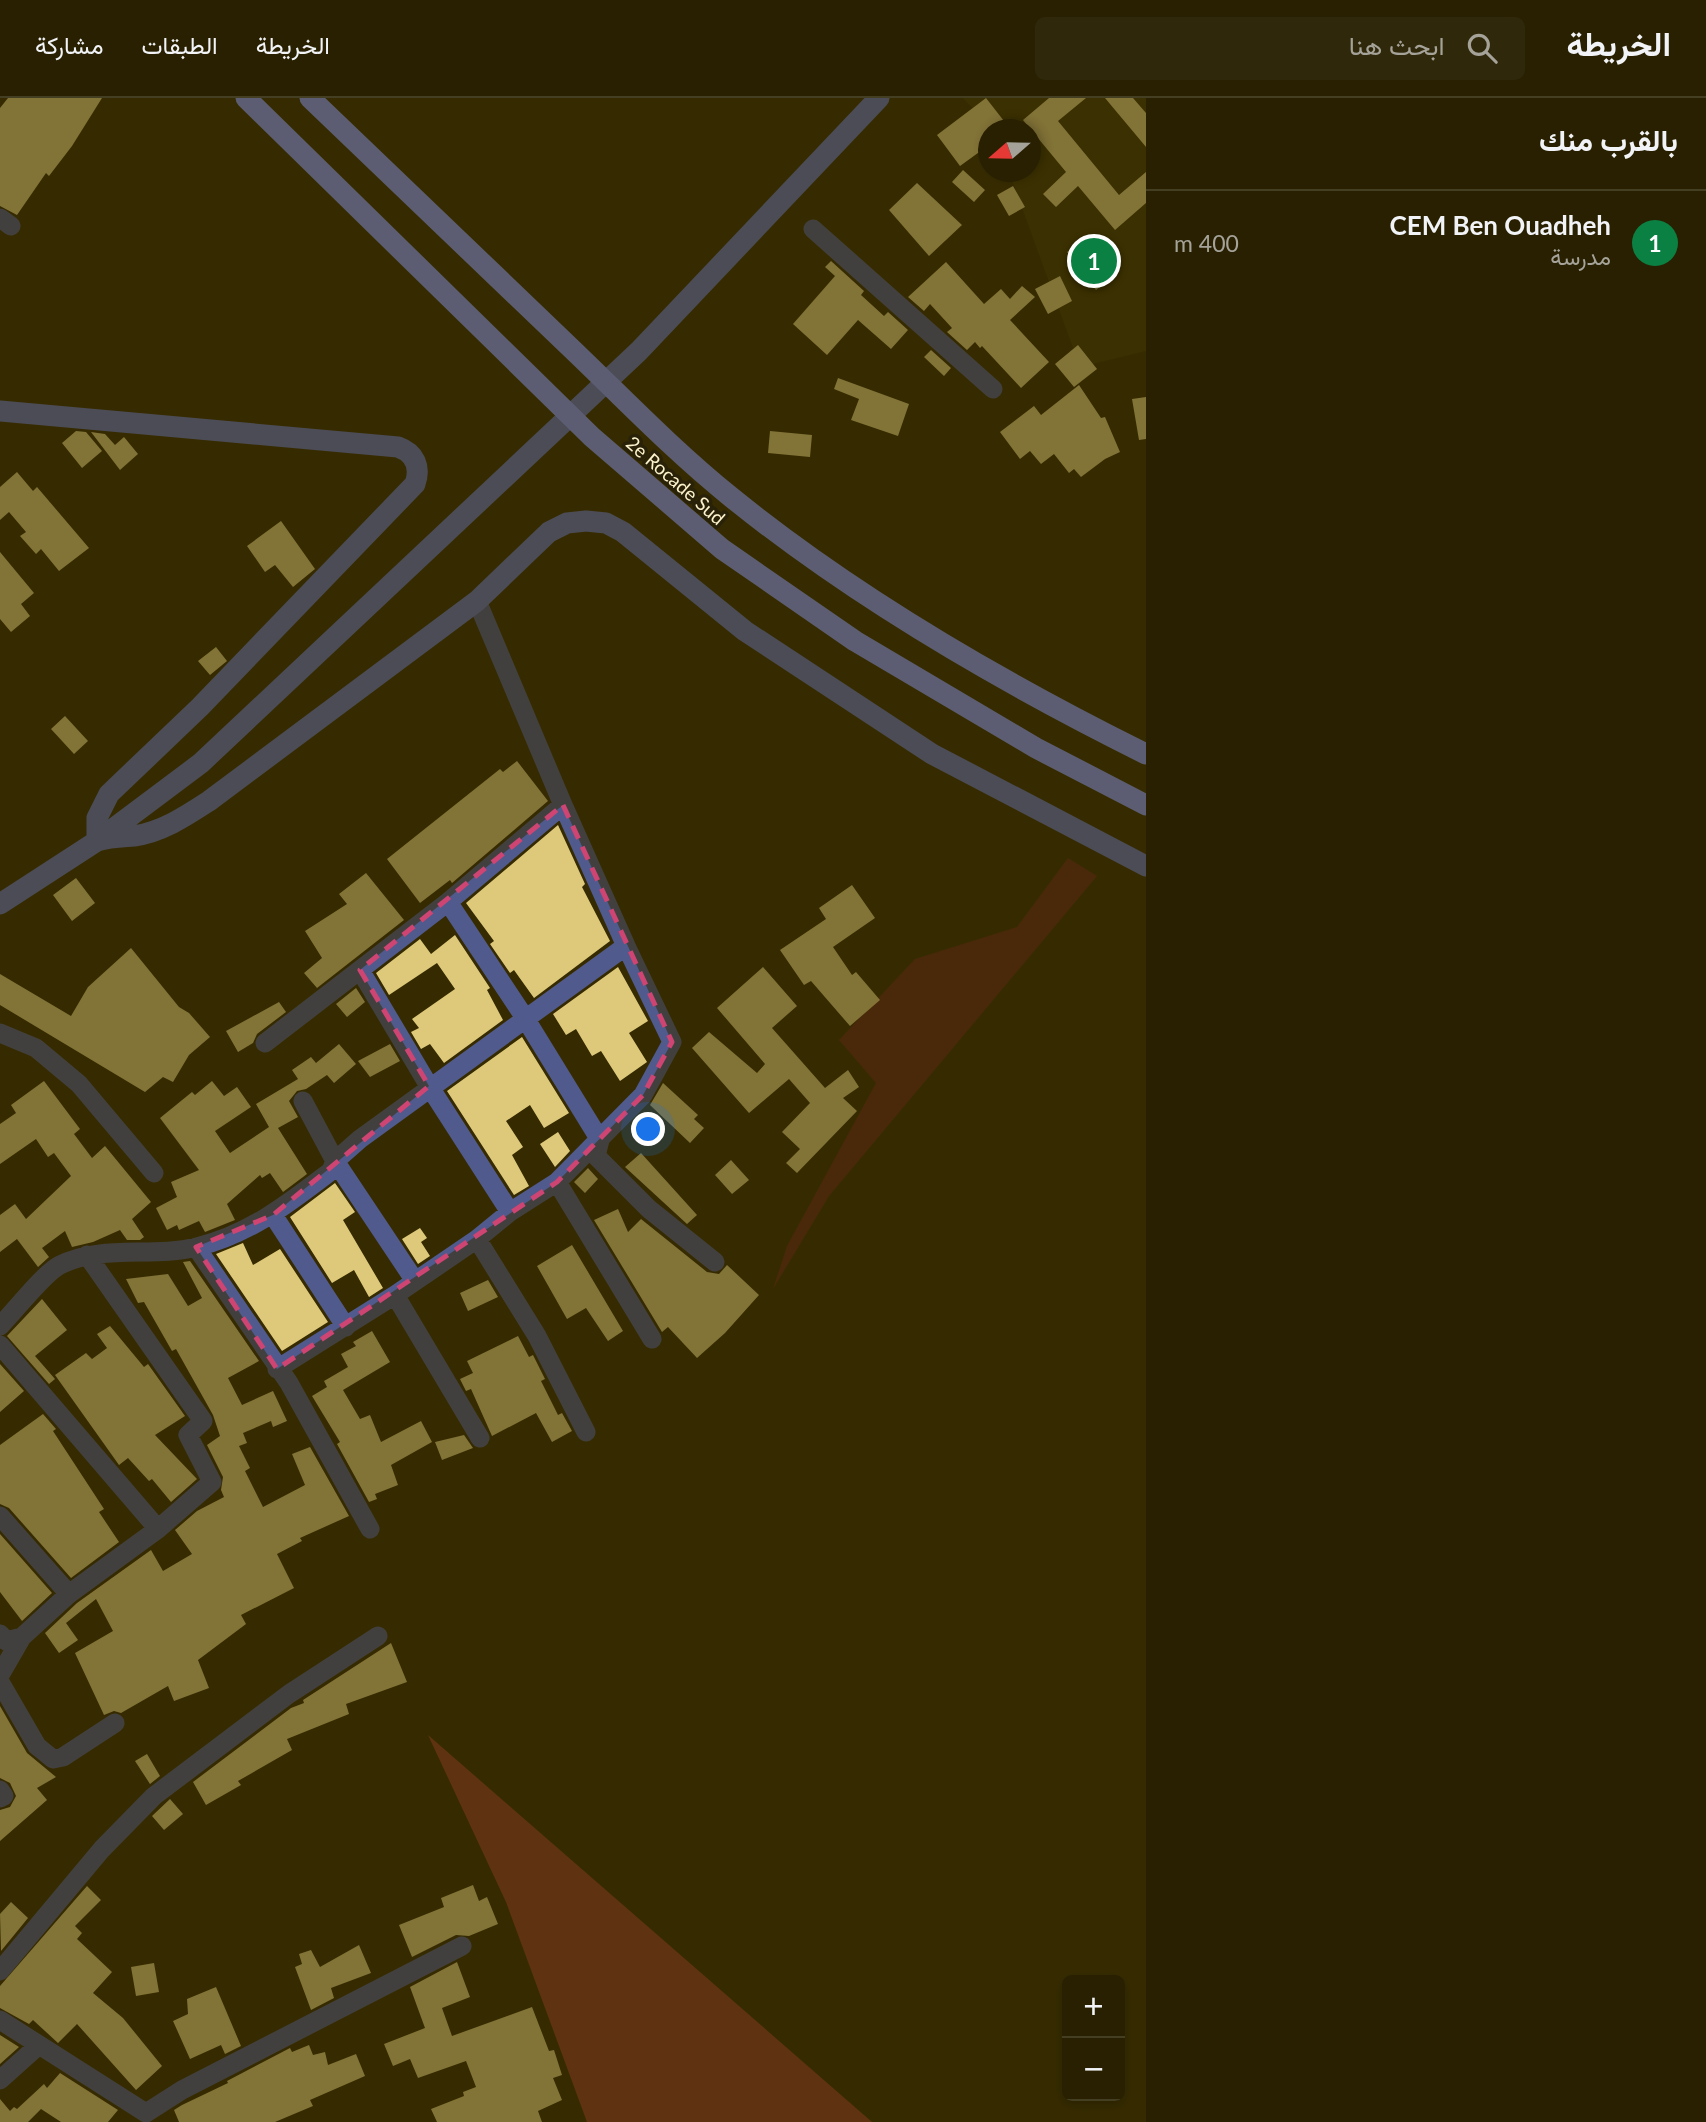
<!DOCTYPE html>
<html lang="ar">
<head>
<meta charset="utf-8">
<style>
	body { margin:0; font-family:Lato,Vazirmatn,sans-serif; background:#30280a; color:#f1f3f6; direction:rtl }
	.controls { position:absolute; right:21px; bottom:21px; display:grid; overflow:hidden; border-radius:10px; box-shadow:0 4px 10px #0003 }
	.controls button { width:63px; height:63px; display:grid; place-items:center; padding:0; border:0; border-bottom:2px solid #443e22; background:#282000; color:#f1f3f6; font:35px sans-serif }
	.compass { position:absolute; left:978px; top:21px; width:63px; height:63px; border-radius:50%; background:#282000; box-shadow:0 4px 10px #0003; rotate:250deg }
	.you { position:absolute; left:649px; top:1032px; width:24px; height:24px; margin:-18px; border:5px solid #fff; border-radius:50%; background:#1a73e8; box-shadow:0 0 0 10px #1a73e833 }
	.badge { display:grid; place-items:center; width:46px; height:46px; border-radius:50%; background:#0b8043; color:#fff; font-size:23px; font-weight:700 }
	.pin { position:absolute; translate:-50% -50%; border:4px solid #fff; box-shadow:0 2px 7px #0006 }
	.list { margin:0; padding:0; list-style:none }
	h2 { display:flex; justify-content:space-between; align-items:center; height:91px; margin:0; padding:0 28px; font-size:30px }
	h2 small { font-size:23px; font-weight:400; color:#a5a399 }
	.list li { display:grid; grid-template-columns:46px 1fr auto; gap:21px; align-items:center; box-sizing:border-box; height:105px; padding:0 28px; border-top:2px solid #443e22 }
	.list b { display:block; font-size:26px; white-space:nowrap }
	.list p { margin:0; font-size:23px; white-space:nowrap; color:#a5a399 }
	.list em { font-size:23px; font-style:normal; color:#a5a399 }
	.icon { flex:none; width:38px; height:38px; fill:none; stroke:currentColor; stroke-width:2; stroke-linecap:round; stroke-linejoin:round }
	.map { position:relative; flex:none; width:1146px; height:2024px; overflow:hidden; direction:ltr }
	header { display:flex; align-items:center; gap:42px; box-sizing:border-box; height:98px; padding:0 35px; background:#282000; border-bottom:2px solid #443e22 }
	header strong { font-size:33px }
	nav { display:flex; gap:38px; margin-inline-start:auto; font-size:24px }
	.search { width:490px; height:63px; background:#30280a; display:flex; align-items:center; gap:18px; box-sizing:border-box; padding:0 24px; border-radius:10px; color:#a5a399; font-size:26px }
	main { display:flex }
	aside { flex:1; background:#282000 }
	.map>svg:first-child { display:block }
</style>
</head>
<body>
<header>
<strong>الخريطة</strong>
<div class="search"><svg class="icon" aria-label="search" viewBox="0 0 24 24"><circle cx="10" cy="10" r="6"/><path d="M15 15l6 6"/></svg>ابحث هنا</div>
<nav><a>الخريطة</a><a>الطبقات</a><a>مشاركة</a></nav>
</header>
<main>
<aside>
<h2>بالقرب منك<small></small></h2>
<ul class="list">
<li><span class="badge">1</span><div><b>CEM Ben Ouadheh</b><p>مدرسة</p></div><em>400 m</em></li>
</ul>
</aside>
<div class="map">
<svg width="1146" height="2024" viewBox="0 0 1146 2024">
	<rect width="100%" height="100%" fill="#362b00"/>
	<path fill="#413504" d="M963,0H1146V253L1080,269L1009,74H1030V32L992,31Z"/>
	<path fill="#612617" d="M1068,760L1097,778L829,1098L773,1191L787,1148L876,985L839,942L915,861L1017,829Z"/>
	<path fill="#903b26" d="M428,1637L872,2024H587L506,1804Z"/>
	<path fill="#dec97a" d="M8,0H102L72,48L49,78L46,75L17,117L0,108V10Z
		M986,0L1011,32H989V47L960,68L937,37Z
		M1049,0H1086L1058,23L1119,97L1146,74V105L1115,132L1078,88L1056,109L1043,96L1066,74L1023,22Z
		M1105,0H1133L1146,15V49Z
		M963,72L985,92L974,104L952,84Z
		M917,85L962,127L929,158L889,112Z
		M1013,88L1025,109L1009,118L997,97Z
		M1082,143L1086,149L1092,144L1116,176L1096,192L1067,154Z
		M831,163L864,193L861,197L884,218L888,214L908,232L891,251L858,222L827,257L793,226L835,178L825,169Z
		M946,164L984,206L1001,191L1010,201L1022,188L1035,199L1010,222L1049,264L1021,290L982,248L980,250L975,244L967,252L947,234L952,230L930,206L924,213L908,199Z
		M1060,178L1072,203L1048,216L1035,191Z
		M1078,247L1097,271L1074,289L1055,266Z
		M931,252L951,270L944,278L924,259Z
		M838,280L909,306L898,338L851,322L859,301L834,291Z
		M1079,287L1101,320L1105,319L1120,354L1105,361L1081,379L1074,371L1069,375L1054,356L1041,366L1030,353L1020,361L1000,334L1034,308L1041,317Z
		M1146,299V341L1139,342L1132,301Z
		M76,333L86,334L102,353L82,370L62,345Z
		M770,333L812,337L810,359L768,355Z
		M91,334L105,336L115,347L124,339L138,356L120,372Z
		M17,374L33,393L37,389L89,450L59,473L41,451L36,456L20,438L26,434L9,414L0,422V389Z
		M281,423L315,471L293,489L275,467L265,474L247,448Z
		M0,454L34,495L21,506L30,518L11,534L0,521Z
		M216,549L227,563L210,577L198,563Z
		M65,618L88,643L74,656L51,631Z
		M517,663L548,703L452,785L450,782L420,805L387,761L500,671L503,674Z
		M558,727L585,786L582,789L610,843L534,900L514,872L510,875L490,846L494,843L466,805Z
		M366,775L404,822L317,890L304,875L322,860L305,833L347,806L339,796Z
		M76,780L95,805L72,823L53,797Z
		M852,787L875,820L833,849L852,877L856,874L880,902L850,928L811,883L804,887L780,852L826,821L819,810Z
		M455,837L490,890L487,892L503,922L444,965L430,946L421,951L411,934L419,930L412,921L455,891L437,865L389,897L376,875L420,841L431,856Z
		M131,850L179,909L189,915L210,939L189,957L173,984L163,979L145,994L0,907V876L71,918L88,889Z
		M618,869L648,923L629,935L647,964L620,983L601,953L592,958L576,931L566,937L553,916Z
		M763,869L797,908L772,930L825,990L848,972L859,989L843,1000L857,1013L797,1075L786,1065L800,1051L782,1034L810,1005L789,981L749,1015L692,950L709,934L757,975L765,966L717,910Z
		M356,890L365,904L347,919L336,906Z
		M279,904L286,914L257,936L253,945L238,954L226,933Z
		M522,939L569,1015L544,1030L530,1007L506,1023L523,1049L512,1057L529,1088L514,1097L447,993Z
		M339,946L356,966L334,985L327,977L306,991L297,993L289,1003L298,1019L278,1030L307,1076L283,1094L270,1075L262,1080L260,1077L227,1106L235,1122L205,1134L199,1123L179,1132L177,1127L167,1132L156,1110L177,1099L171,1084L199,1072L160,1020L192,994L195,997L212,983L224,998L237,989L251,1009L215,1033L230,1055L269,1029L256,1006L298,981L292,972L311,959L316,965Z
		M390,946L400,963L370,979L358,963Z
		M44,983L80,1031L74,1036L92,1060L105,1048L151,1104L132,1121L144,1139L140,1142H127L120,1132L93,1144L72,1149L65,1133L42,1150L49,1159L38,1169L17,1141L0,1154V1117L15,1106L26,1121L71,1078L54,1055L48,1059L36,1041L0,1066V1026L16,1015L11,1007Z
		M663,985L698,1017L694,1021L704,1030L690,1045L650,1007Z
		M558,1034L570,1053L555,1069L540,1046Z
		M641,1055L697,1117L687,1126L625,1069Z
		M731,1062L749,1082L732,1096L715,1077Z
		M588,1070L598,1081L585,1095L574,1084Z
		M335,1085L355,1114L343,1122L383,1190L369,1199L354,1172L332,1185L290,1119Z
		M618,1111L628,1134L641,1121L707,1174L719,1176L727,1167L759,1197L725,1235L697,1260L668,1229L662,1234L594,1122Z
		M420,1130L427,1140L421,1144L430,1158L418,1166L402,1141Z
		M243,1145L253,1167L280,1151L328,1224L282,1253L216,1156Z
		M572,1147L623,1233L608,1243L586,1210L567,1221L537,1168Z
		M190,1163L259,1263L228,1280L242,1307L273,1293L287,1323L273,1329L271,1323L243,1335L247,1345L239,1348L250,1370L245,1373L263,1409L305,1387L292,1356L310,1349L349,1418L300,1440L302,1443L277,1456L294,1490L241,1517L246,1526L198,1562L209,1590L174,1603L168,1588L121,1615L114,1613L104,1617L75,1555L113,1533L96,1501L66,1525L78,1542L59,1555L45,1535L77,1505L151,1452L163,1473L192,1456L175,1432L197,1413L224,1399L221,1392L223,1379L207,1347L220,1338L213,1317L176,1251L172,1253L144,1204L138,1205L126,1181L168,1176L188,1208L202,1200L183,1164Z
		M488,1182L498,1199L468,1213L460,1195Z
		M42,1201L67,1232L35,1258L55,1281L49,1286L7,1238Z
		M110,1228L144,1269L148,1266L185,1318L155,1337L197,1381L171,1404L152,1381L149,1383L128,1360L119,1367L55,1277L86,1255L92,1261L107,1250L97,1236Z
		M372,1233L390,1264L343,1292L360,1321L370,1317L381,1344L421,1323L432,1344L391,1367L398,1387L375,1396L377,1401L369,1404L337,1346L340,1344L312,1298L327,1289L324,1283L348,1269L341,1256L356,1248L353,1244Z
		M518,1238L529,1259L533,1257L545,1281L541,1283L558,1317L562,1315L572,1333L552,1344L536,1315L492,1338L471,1291L466,1293L460,1281L473,1275L467,1263Z
		M0,1266L24,1293L0,1314Z
		M43,1316L56,1331L53,1333L104,1411L99,1414L119,1444L71,1480L9,1410L0,1406V1347Z
		M464,1337L473,1350L442,1362L435,1344Z
		M0,1436L52,1495L22,1523L0,1494Z
		M391,1545L407,1584L346,1606L349,1616L287,1641L292,1652L238,1683L241,1687L206,1707L193,1684L291,1610L304,1605L303,1602Z
		M0,1608L27,1655L56,1679L37,1690L47,1702L0,1743V1712L10,1709L16,1698L10,1685L0,1680Z
		M147,1656L160,1678L150,1686L135,1663Z
		M170,1701L183,1716L164,1732L152,1718Z
		M473,1787L479,1803L487,1799L498,1826L469,1838L456,1837L412,1859L399,1827L444,1809L441,1800Z
		M87,1788L101,1802L75,1828L82,1835L77,1841L112,1874L93,1895L123,1920L162,1968L136,1992L77,1926L58,1945L33,1922L29,1926L0,1910V1888Z
		M11,1804L28,1820L1,1853L0,1816Z
		M359,1847L371,1875L331,1890L334,1900L311,1912L295,1869L302,1866L299,1856L311,1852L320,1869Z
		M457,1864L470,1899L442,1910L452,1938L532,1909L549,1953L554,1952L562,1977L553,1980L562,2002L538,2013L542,2024H437L431,2011L464,1998L463,1994L476,1989L466,1963L418,1980L410,1961L393,1968L384,1946L425,1930L410,1889Z
		M154,1865L159,1894L136,1898L131,1869Z
		M216,1889L241,1948L225,1956L221,1947L190,1961L173,1923L188,1916L187,1901Z
		M0,1937L19,1949L0,1966Z
		M309,1947L313,1957L325,1954L328,1967L356,1956L365,1978L310,2002L313,2008L275,2024H179L174,2012L182,2007L228,1985L227,1983L290,1950L292,1954Z
		M60,1975L118,2012L108,2024H61L41,2011L28,2024H0V2001L10,2013L14,2009L17,2011L44,1986L47,1990Z"/>
	<g fill="none" stroke-linecap="round" stroke-linejoin="round">
		<path stroke="#515a8c" stroke-width="19" d="M0,120L11,128
			M813,131L993,291
			M448,804L525,920L600,1042L596,1058L649,1111L715,1164
			M360,872L429,988L510,1114
			M0,935L36,950L79,986L154,1075
			M265,945L448,804L563,707
			M303,1003L335,1063L415,1183
			M557,1084L652,1241
			M273,1117L346,1229
			M477,1141L537,1238L586,1334
			M196,1149L289,1285L370,1431
			M87,1157L203,1323L188,1337L212,1384L158,1431
			M395,1197L480,1340
			M0,1228C14,1214 44,1175 60,1167C102,1146 152,1160 197,1149C250,1136 289,1105 331,1073L335,1063L360,1041L626,848L563,707L477,503
			M0,1247L158,1431L69,1496L0,1418
			M277,1271L395,1197L477,1141L510,1114L557,1084L643,997L672,944L626,848
			M0,1536L6,1543L22,1539
			M0,1577L22,1539L69,1496
			M0,1584L37,1648L53,1661L63,1659L115,1625
			M0,1692L4,1698L0,1700
			M0,1873L102,1751L154,1698L289,1596L378,1538
			M0,1922L146,2015L182,1992L462,1848
			M0,1982L39,1947"/>
		<path stroke="#6673c2" stroke-width="21" d="M0,313L398,349C415,355 421,369 415,386L200,609L109,696L97,720V743C110,739 121,739 134,738C162,734 186,718 209,703L477,503L549,434L567,425L586,423L606,425L623,434L745,533L932,656L1146,768
			M0,806L97,743L201,665L639,253L879,0"/>
		<path stroke="#899afc" stroke-width="21" d="M246,0L592,339L722,451L855,543L1036,650L1146,707
			M310,0C398,84 486,168 574,253C625,302 675,354 731,399C857,501 1001,584 1146,656"/>
	</g>
	<path d="M0 0H1146V2024H0ZM563,707L672,944L643,997L557,1084L277,1271L196,1149L273,1117L429,988L360,872Z" fill="#362b00" fill-opacity=".55" fill-rule="evenodd"/>
	<path fill="none" stroke="#ce4472" stroke-width="5" stroke-dasharray="14 9" stroke-linejoin="round" d="M563,707L672,944L643,997L557,1084L277,1271L196,1149L273,1117L429,988L360,872Z"/>
	<g text-anchor="middle" dominant-baseline="central" stroke-width="7" stroke-linejoin="round" paint-order="stroke">
		<g font-size="19" fill="#fcf2cc" stroke="#292209">
			<text transform="translate(676 382) rotate(41)">2e Rocade Sud</text>
		</g>
	</g>
</svg>
<div class="controls">
<button>+</button>
<button>−</button>
</div>
<svg class="compass" viewBox="-18 -18 36 36"><path d="M0-13l5 13h-10z" fill="#e53935"/><path d="M0 13l5-13h-10z" fill="#a5a399"/></svg>
<div class="you"></div>
<div class="pin badge" style="left:1094px;top:163px">1</div>
</div>
</main>
</body>
</html>
